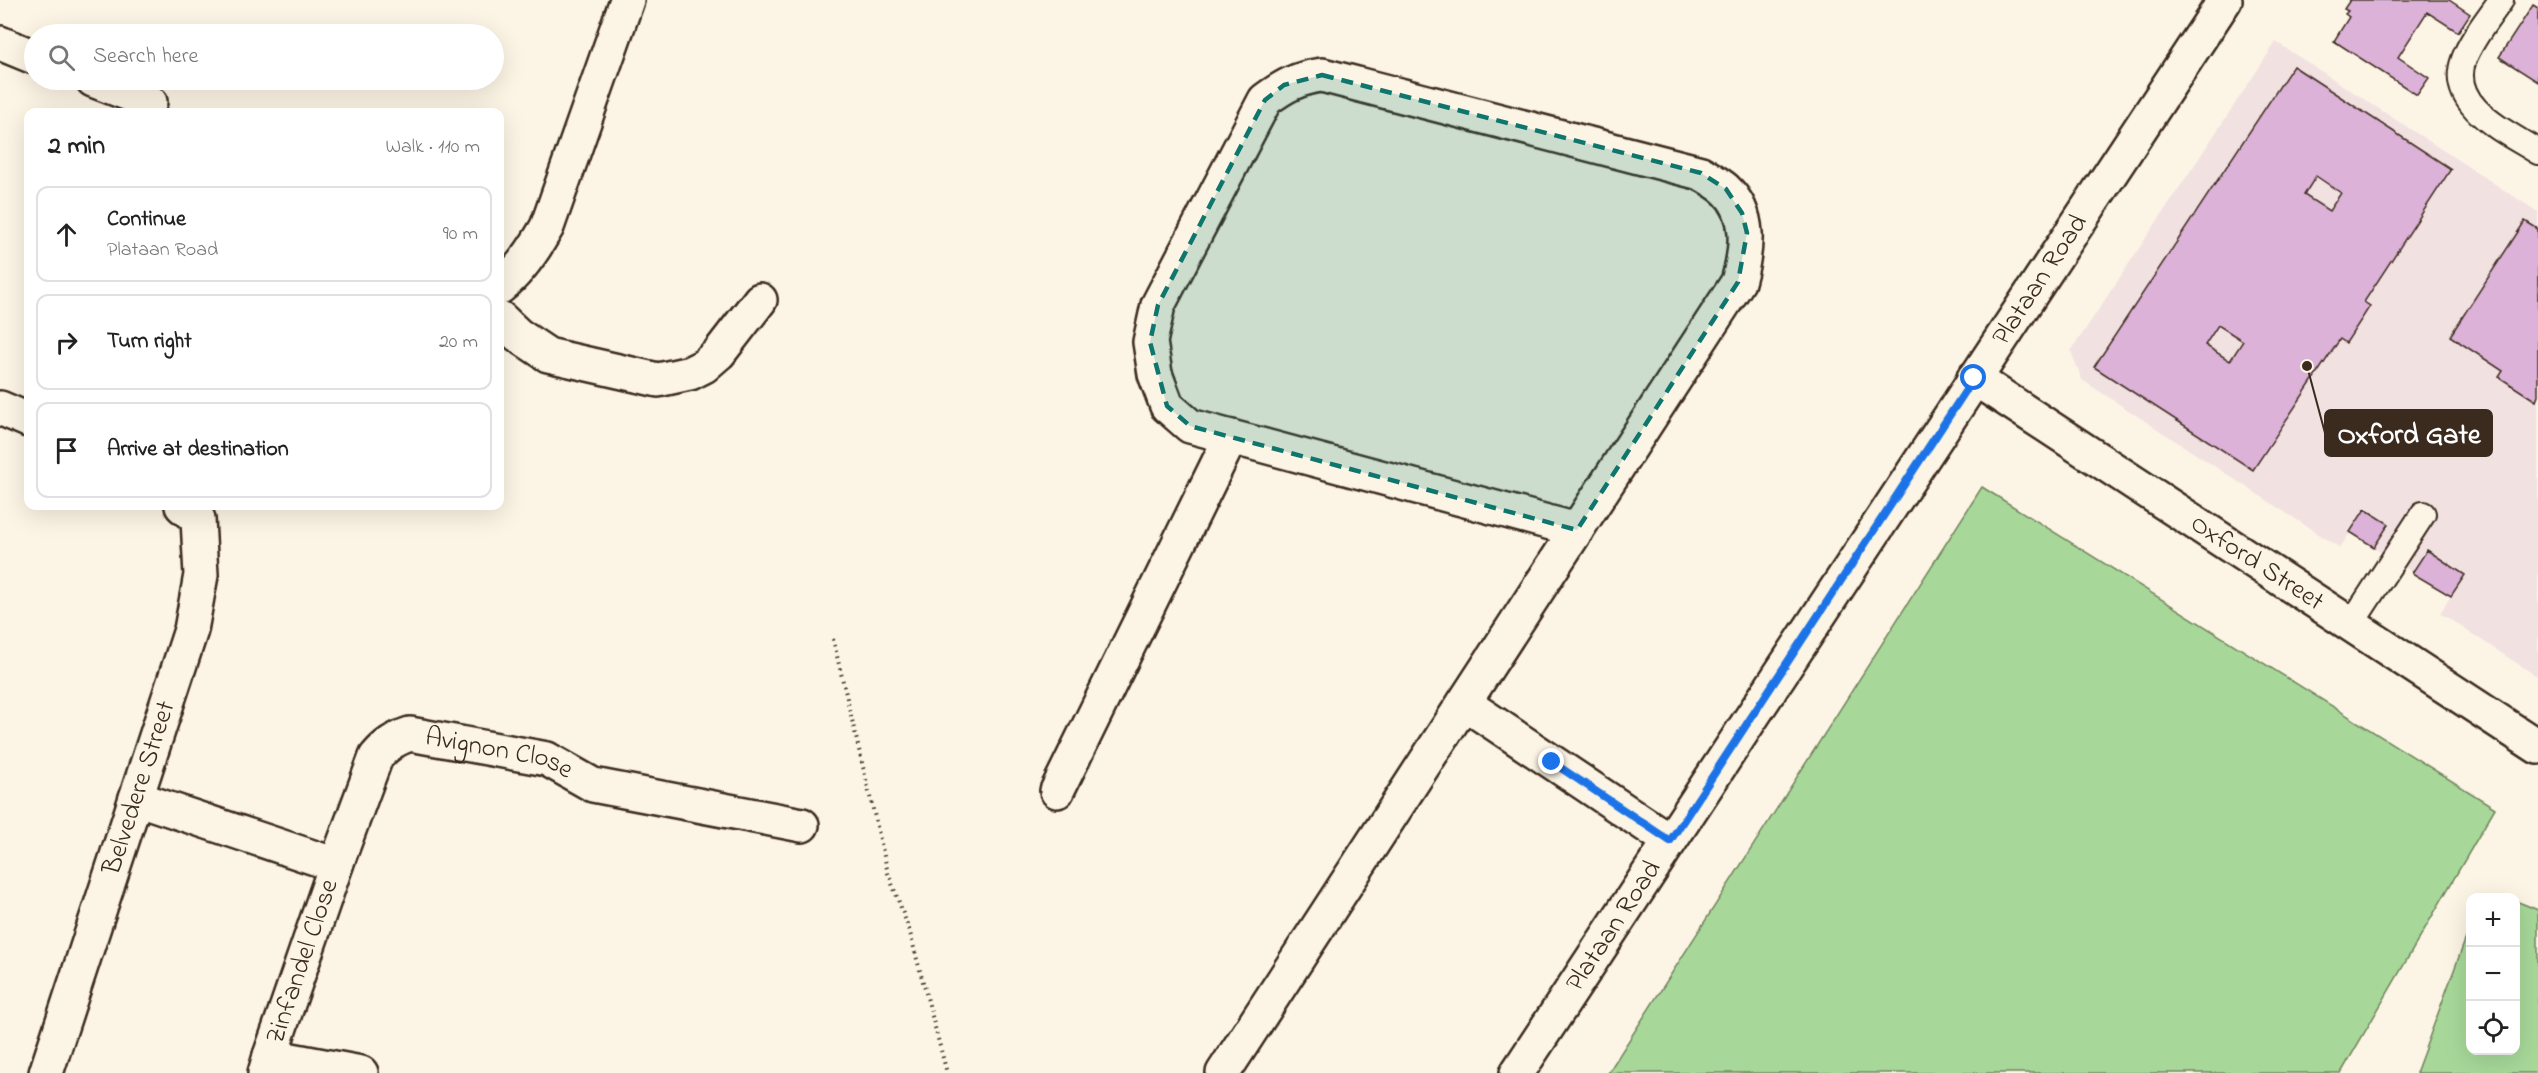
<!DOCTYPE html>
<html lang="en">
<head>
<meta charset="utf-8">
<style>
	body { margin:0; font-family:"Indie Flower",sans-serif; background:#f6f6f6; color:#222 }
	.controls { position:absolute; right:18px; bottom:18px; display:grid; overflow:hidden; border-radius:12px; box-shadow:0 6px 24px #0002 }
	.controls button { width:54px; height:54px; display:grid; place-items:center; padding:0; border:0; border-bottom:2px solid #e0e0e0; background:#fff; color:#222; font:30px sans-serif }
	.stop { position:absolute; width:18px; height:18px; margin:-14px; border:4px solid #1a73e8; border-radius:50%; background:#fff }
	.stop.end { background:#1a73e8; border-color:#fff; box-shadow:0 2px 6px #0008 }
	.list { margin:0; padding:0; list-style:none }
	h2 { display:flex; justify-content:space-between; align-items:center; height:78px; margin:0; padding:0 24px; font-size:26px }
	h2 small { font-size:20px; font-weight:400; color:#767676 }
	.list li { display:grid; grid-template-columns:39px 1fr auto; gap:18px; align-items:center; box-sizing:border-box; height:96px; margin:0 12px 12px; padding:0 12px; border:2px solid #e0e0e0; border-radius:12px }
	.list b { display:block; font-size:22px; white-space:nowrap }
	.list p { margin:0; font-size:20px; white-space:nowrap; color:#767676 }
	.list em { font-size:20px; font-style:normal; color:#767676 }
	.icon { flex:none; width:33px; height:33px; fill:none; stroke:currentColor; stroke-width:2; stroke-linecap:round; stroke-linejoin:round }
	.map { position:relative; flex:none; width:2538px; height:1073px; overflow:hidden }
	.search { position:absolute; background:#fff; box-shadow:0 6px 24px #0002; left:24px; top:24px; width:480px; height:66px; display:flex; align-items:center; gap:15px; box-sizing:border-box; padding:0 21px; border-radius:33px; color:#767676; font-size:22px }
	.panel { position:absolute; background:#fff; box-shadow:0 6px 24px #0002; left:24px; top:108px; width:480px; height:402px; border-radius:12px }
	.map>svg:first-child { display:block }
</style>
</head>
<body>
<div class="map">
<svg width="2538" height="1073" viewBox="0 0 2538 1073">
	<rect width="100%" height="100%" fill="#fcf5e5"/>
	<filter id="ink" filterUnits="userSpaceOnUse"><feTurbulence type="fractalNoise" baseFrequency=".0167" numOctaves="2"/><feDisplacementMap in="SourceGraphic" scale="12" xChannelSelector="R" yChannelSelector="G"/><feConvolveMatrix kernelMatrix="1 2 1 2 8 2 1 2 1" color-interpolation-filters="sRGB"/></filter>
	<g filter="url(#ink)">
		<path fill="#f2e1e1" d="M2276,42L2538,212V677L2440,613L2451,596L2350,533L2340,548L2082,380L2071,351Z"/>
		<path fill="#a7d899" stroke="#71815c" stroke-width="1.5" d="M1982,487L2495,808L2341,1073H1608Z
			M2516,901L2538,910V1073H2416L2470,927V1050H2516Z"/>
		<path fill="#dcb2d8" stroke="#3b2a1e" stroke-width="1.5" fill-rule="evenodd" d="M2350,0H2449L2470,14L2458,32L2427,12L2398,57L2429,78L2417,95L2334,41L2349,17L2345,14L2348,11L2344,9Z
			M2533,5L2538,8V82L2499,57Z
			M2293,66L2451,169L2364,302L2370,306L2346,343L2340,339L2253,470L2094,367ZM2316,176L2341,193L2329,211L2304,195ZM2218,325L2243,341L2230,361L2205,345Z
			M2525,221L2538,229V396L2536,401L2499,377L2503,371L2450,336Z
			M2365,509L2389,524L2374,547L2350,532Z
			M2427,550L2465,575L2451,596L2412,573Z"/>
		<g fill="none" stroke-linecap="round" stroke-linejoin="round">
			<defs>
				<path id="service" d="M2501,0C2488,19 2472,38 2464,59C2446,106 2507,132 2538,152
					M2350,626L2423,514"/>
				<g id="minor">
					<path d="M0,43L34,57"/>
					<path d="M93,80L150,102"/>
					<path d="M500,287C520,271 534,250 547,227L627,0"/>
					<path d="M500,318L518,335L548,355L658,380L690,373L704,366L719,353L760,300"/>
					<path id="s1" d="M1974,378L2538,747"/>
					<path d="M0,408L28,420"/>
					<path d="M1464,703L1670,841"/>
					<path d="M1057,791L1231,437"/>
					<path id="s2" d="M136,798L336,865L376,757C386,745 395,739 410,734L547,759L593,785L802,825"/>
					<path id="s3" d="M270,1056L336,865"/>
					<path id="s4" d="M46,1073L191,630L201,575L198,519L182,506"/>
					<path d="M265,1073L270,1056L361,1073"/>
					<path d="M1223,1073L1738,282C1747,250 1752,214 1725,189C1718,183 1709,178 1701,173L1322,75C1298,78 1284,86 1265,100L1158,305L1150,342L1155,374L1167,406L1190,426L1577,530"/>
					<path id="s5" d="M1517,1073L2225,0"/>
				</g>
			</defs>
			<use href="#service" stroke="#3b2a1e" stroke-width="28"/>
			<use href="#minor" stroke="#3b2a1e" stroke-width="38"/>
			<path stroke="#3b2a1e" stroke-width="4" stroke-dasharray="1.5 4.5" stroke-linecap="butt" d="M833,639L888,873L909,929L947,1073"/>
			<use href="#service" stroke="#fcf5e5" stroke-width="24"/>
			<use href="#minor" stroke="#fcf5e5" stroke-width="33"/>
		</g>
	</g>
	<g fill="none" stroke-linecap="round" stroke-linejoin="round" filter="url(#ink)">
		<path stroke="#1a73e8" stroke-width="8" d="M1552,762L1670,841L1974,378"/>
	</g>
	<path fill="#0f766e" fill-opacity="0.2" stroke="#0f766e" stroke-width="4.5" stroke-dasharray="12 8" stroke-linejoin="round" d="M1322,75L1701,173L1726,189L1742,213L1747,233L1738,282L1577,530L1190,426L1167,406L1150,342L1158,305L1265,100L1284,85Z"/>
	<g text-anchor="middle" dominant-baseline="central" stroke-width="4.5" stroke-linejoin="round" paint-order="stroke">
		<g font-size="27" fill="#3b2a1e" stroke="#fcf5e5">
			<text stroke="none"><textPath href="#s5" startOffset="950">Plataan Road</textPath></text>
			<text stroke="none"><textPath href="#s1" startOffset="338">Oxford Street</textPath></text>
			<text stroke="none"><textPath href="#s2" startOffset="459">Avignon Close</textPath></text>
			<text stroke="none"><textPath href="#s4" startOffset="300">Belvedere Street</textPath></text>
			<text stroke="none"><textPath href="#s5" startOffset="176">Plataan Road</textPath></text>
			<text stroke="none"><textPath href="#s3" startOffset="100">Zinfandel Close</textPath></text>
		</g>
	</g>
	<path fill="none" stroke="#3b2a1e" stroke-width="2" d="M2307 366L2325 433"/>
	<circle fill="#3b2a1e" stroke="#fcf5e5" stroke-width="2" cx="2307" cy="366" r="6"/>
	<rect fill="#3b2a1e" stroke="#3b2a1e" stroke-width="2" x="2325" y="410" width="167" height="46" rx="6"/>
	<g font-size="28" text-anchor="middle" font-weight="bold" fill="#fff">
		<text x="2409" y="443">Oxford Gate</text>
	</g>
</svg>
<div class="controls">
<button>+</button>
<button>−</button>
<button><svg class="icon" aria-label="locate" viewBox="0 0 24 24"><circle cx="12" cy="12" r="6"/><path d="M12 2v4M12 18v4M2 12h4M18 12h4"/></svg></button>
</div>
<div class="stop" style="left:1974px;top:378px"></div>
<div class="stop end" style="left:1552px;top:762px"></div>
<div class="search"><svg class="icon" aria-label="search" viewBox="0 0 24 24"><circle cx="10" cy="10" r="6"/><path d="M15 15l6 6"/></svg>Search here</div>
<section class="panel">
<h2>2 min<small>Walk · 110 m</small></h2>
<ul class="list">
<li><svg class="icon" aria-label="ahead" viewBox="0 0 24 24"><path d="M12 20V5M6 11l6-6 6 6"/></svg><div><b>Continue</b><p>Plataan Road</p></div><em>90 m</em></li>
<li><svg class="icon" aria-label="right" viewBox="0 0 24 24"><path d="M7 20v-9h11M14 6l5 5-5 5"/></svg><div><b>Turn right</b></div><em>20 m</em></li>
<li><svg class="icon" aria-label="arrive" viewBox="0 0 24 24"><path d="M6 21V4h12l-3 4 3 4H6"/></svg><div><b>Arrive at destination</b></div></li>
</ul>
</section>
</div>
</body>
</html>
